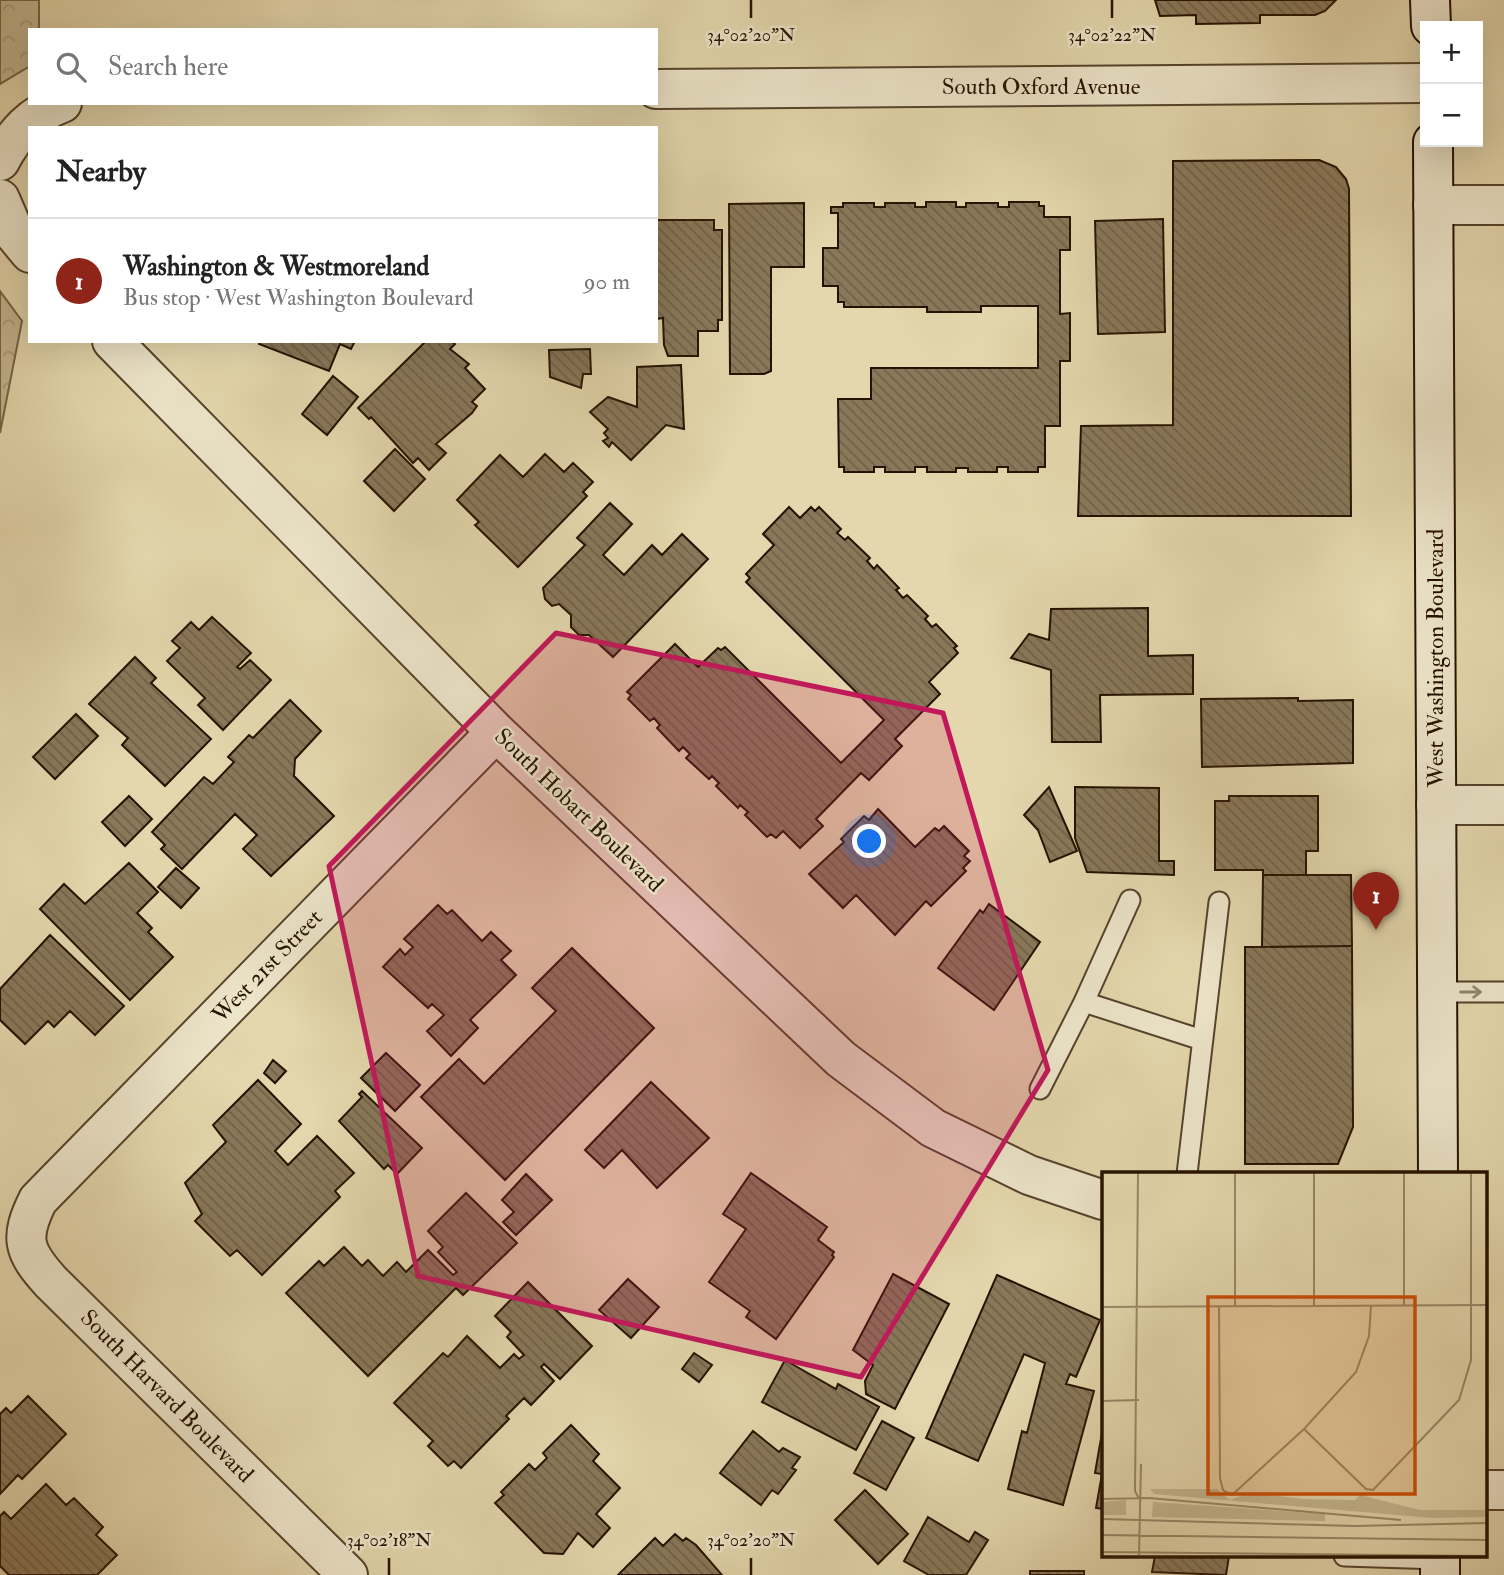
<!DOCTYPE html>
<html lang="en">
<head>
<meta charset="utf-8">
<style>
	body { margin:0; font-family:"IM FELL Double Pica",serif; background:#f6f6f6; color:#222 }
	.controls { position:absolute; right:21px; top:21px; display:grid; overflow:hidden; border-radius:0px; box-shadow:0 7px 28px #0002 }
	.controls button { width:63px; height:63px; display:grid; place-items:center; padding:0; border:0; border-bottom:2px solid #e0e0e0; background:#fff; color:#222; font:35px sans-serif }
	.you { position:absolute; left:870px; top:842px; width:24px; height:24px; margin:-18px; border:5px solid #fff; border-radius:50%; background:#1a73e8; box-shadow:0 0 0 10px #1a73e833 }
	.badge { display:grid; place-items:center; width:46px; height:46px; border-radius:50%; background:#8f2418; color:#fff; font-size:23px; font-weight:700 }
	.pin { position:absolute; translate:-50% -58px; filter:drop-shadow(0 2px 4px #0008) }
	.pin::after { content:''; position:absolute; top:37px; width:24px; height:21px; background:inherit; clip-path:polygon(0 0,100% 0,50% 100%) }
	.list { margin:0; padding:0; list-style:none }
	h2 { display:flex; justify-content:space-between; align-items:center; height:91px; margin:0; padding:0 28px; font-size:30px }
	h2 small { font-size:23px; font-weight:400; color:#767676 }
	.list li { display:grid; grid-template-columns:46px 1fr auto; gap:21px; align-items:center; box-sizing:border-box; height:126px; padding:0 28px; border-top:2px solid #e0e0e0 }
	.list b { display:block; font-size:26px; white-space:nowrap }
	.list p { margin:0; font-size:23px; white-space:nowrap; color:#767676 }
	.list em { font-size:23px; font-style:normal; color:#767676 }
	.icon { flex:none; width:38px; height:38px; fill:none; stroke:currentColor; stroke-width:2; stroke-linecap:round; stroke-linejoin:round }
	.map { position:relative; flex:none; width:1504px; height:1575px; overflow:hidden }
	.search { position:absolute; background:#fff; box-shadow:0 7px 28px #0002; left:28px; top:28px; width:630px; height:77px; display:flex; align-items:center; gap:18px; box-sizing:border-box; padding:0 24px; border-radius:0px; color:#767676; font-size:26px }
	.panel { position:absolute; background:#fff; box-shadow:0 7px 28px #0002; left:28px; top:126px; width:630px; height:217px; border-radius:0px }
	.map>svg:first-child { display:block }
</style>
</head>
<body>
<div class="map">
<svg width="1504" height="1575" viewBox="0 0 1504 1575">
	<defs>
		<pattern id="forest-crowns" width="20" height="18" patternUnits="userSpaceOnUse" patternTransform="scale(1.75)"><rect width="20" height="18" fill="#c4b690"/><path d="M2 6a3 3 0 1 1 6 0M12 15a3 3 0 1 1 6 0" fill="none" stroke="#a89b7a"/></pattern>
		<pattern id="building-back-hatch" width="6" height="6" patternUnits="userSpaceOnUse" patternTransform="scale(1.75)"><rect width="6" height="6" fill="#89785a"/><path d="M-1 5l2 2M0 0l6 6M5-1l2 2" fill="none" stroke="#706148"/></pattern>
	</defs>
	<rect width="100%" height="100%" fill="#e4d7ad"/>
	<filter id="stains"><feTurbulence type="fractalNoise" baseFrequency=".00286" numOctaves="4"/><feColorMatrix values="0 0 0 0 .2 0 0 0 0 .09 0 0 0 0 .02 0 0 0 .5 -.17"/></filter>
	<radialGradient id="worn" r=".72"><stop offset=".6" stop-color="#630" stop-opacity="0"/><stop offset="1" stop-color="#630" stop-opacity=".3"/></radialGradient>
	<path fill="url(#forest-crowns)" stroke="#756448" stroke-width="2" d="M0,0H39V30H30V66L0,84Z
		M0,291L22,321L0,433Z"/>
	<path fill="url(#building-back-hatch)" stroke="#261200" stroke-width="2" d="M1155,0H1336L1325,11L1315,15H1260V23L1196,24V15L1160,16Z
		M1319,160L1336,167L1346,179L1349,189L1351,516H1078L1081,426L1173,425V161Z
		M926,202H956V207H966V203H998V207H1009V202H1039V206H1044V217H1070V250H1060V314L1070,313V361H1060V426H1045V467H1038V472H1008V467H997V472H968V468H956V472H927V467H915V472H885V467H874V472H844V467H839L838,399H871V368H1038V306H981V312H927V307H844V302H838V286H823V248H838V213H831V207H843V203H874V207H885V203H915V207H926Z
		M804,203V267H771V371L764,374H730L729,204Z
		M1163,219L1165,332L1098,334L1095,221Z
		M656,220H714V230H722V320H718V331H698V356H668L664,345L663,318L656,319Z
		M260,341H355L351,349L340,344L329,371L259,344Z
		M426,341H451L455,344L450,349L469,364L465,368L485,389L472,402L477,406L472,413L436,444L446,453L429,470L418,458L413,463L371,417L369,419L358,408Z
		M590,349L591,374H583L581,388L550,377L549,350Z
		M681,365L684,429L666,425L631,460L612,442L609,447L603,441L608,438L604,433L608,429L590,412L608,397L637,407V367Z
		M333,376L358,397L327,435L302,414Z
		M395,449L425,479L394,511L364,481Z
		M545,454L564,472L573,463L593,482L583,492L587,496L518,567L475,525L479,522L457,500L500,455L523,477Z
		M610,503L632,524L603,555L624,575L652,545L662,555L682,534L708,559L613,657L589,635H579L571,627V615L559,604L552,606L545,599L543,588L585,545L577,538Z
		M789,507L800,518L811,507L815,511L819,507L841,529L837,533L845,540L848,537L870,558L867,561L874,569L877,565L899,588L896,590L903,598L907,595L928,616L925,619L932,627L936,624L957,646L954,648L958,653L929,682L940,694L895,739L902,746L869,780L861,773L816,819L823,826L800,848L783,831L776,838L771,834L767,837L745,815L748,812L740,805L738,808L716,786L719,783L712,776L709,779L686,758L690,754L683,747L679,751L657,728L660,725L654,718L650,721L628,699L631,695L627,692L675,644L698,667L718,648L721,650L725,647L841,763L884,720L746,582L750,578L746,574L774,545L763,534Z
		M1148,608V656L1193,655V694L1100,695L1101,742H1052L1051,670L1011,658L1029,634L1049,640L1051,609Z
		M212,617L251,653L237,667L240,669L250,660L271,680L223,730L198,705L205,698L167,661L180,648L172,641L191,622L199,630Z
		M135,657L156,678L151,683L211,739L165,786L122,745L128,738L89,704Z
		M1298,698V701L1353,700V763L1202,767L1201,699Z
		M290,700L321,731L295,759L294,776L334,816L271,876L243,849L257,835L235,814L182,869L161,849L165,845L152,832L204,777L213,784L234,762L228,757L249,735L253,738Z
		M76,714L98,736L55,779L33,757Z
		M1049,787L1077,851L1050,862L1038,830L1024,815Z
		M1075,787L1159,788V861H1174V875L1087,872L1075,838Z
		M129,796L152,819L125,846L102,822Z
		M1229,796H1318V851H1306V875H1263V870H1215V801H1229Z
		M878,809L915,847L935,828L939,831L944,826L969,851L964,856L970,861L963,868L966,871L931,906L926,901L895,935L856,895L843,908L809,874L844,842L841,839L864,816L869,820Z
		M129,863L158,892L137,913L152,928L148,932L173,957L130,1000L40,909L64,884L85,904Z
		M176,868L199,888L181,908L158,887Z
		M1263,875H1351L1352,946L1262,947Z
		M989,904L1040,942L994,1010L938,968L980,910L983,913Z
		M438,905L447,914L452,910L482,941L491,932L511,951L501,960L516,975L470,1020L478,1028L451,1056L427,1031L444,1015L432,1004L428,1008L383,967L400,949L405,955L413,947L404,939Z
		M50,935L124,1006L95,1035L70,1011L54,1027L48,1021L25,1044L0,1020V989Z
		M1352,946L1353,1127L1338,1164H1245V947Z
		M572,948L654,1028L505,1180L421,1097L459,1059L484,1084L556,1011L532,988Z
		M386,1053L420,1085L395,1111L361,1078Z
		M273,1060L286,1071L275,1083L264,1073Z
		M258,1080L301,1124L275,1151L288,1165L317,1136L354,1173L335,1191L340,1197L262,1275L237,1250L230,1256L195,1221L202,1214L185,1183L226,1142L213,1125Z
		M651,1082L709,1138L657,1188L622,1150L604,1168L585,1150Z
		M362,1091L422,1148L397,1174L388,1165L384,1169L339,1121L362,1097L359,1094Z
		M751,1173L827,1227L818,1240L834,1252L832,1255L834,1257L776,1339L746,1317L750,1311L709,1282L746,1229L723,1214Z
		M526,1174L552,1200L516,1235L503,1222L514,1212L502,1200Z
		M466,1193L517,1243L463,1295L456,1288L368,1376L286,1293L319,1261L324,1266L344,1247L362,1266L368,1260L383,1276L397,1262L406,1272L428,1250L453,1275L457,1272L438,1252L443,1247L428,1231Z
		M893,1274L949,1304L895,1409L866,1394L865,1381L873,1365L853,1350Z
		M997,1275L1100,1320L1076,1377L1070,1374L1066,1384L1094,1391L1063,1505L1008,1489L1022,1431L1027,1433L1045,1363L1024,1354L978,1461L926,1438Z
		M628,1279L659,1307L631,1338L599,1310Z
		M528,1282L592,1346L560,1379L544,1364L541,1367L554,1381L531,1405L524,1398L506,1416L509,1419L461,1468L454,1461L448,1466L428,1446L433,1441L394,1403L443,1353L448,1357L467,1336L500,1368L514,1354L519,1359L524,1355L507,1337L511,1332L495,1316Z
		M694,1353L712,1365L699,1382L682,1369Z
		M785,1360L836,1389L838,1384L879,1407L856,1450L762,1402Z
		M28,1396L66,1434L22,1479L18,1475L0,1494V1414L6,1408L11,1413Z
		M882,1421L914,1438L886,1490L854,1473Z
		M571,1425L599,1454L593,1461L620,1488L596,1514L610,1528L593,1547L578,1533L563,1554L544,1553L495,1503L504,1495L501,1492L529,1464L535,1470L547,1458L543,1453Z
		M1103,1427V1509L1096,1508L1102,1474L1095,1473Z
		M753,1431L779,1452L783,1448L800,1457L792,1468L796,1470L778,1494L772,1490L761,1505L720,1473Z
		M46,1484L66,1505L74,1498L103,1527L96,1535L117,1555L97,1575H9L0,1566V1516L4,1512L11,1519Z
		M865,1490L908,1534L878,1564L835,1520Z
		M928,1517L969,1542L975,1532L988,1540L966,1575H929L904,1561Z
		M675,1534L683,1541L686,1538L696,1545L722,1575H618L655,1538L663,1546Z
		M1155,1556H1229L1226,1575L1152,1572Z
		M1030,1571H1084V1575H1030Z"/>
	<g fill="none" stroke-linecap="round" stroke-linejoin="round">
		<defs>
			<path id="lane" d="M1130,900L1084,1002L1202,1040
				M1437,992H1504
				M1040,1089L1084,1002
				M1187,1174L1219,902
				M1344,1556L1440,1559"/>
			<path id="street" d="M656,89L1425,83
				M0,161C15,133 31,115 62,103
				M0,199L16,236L30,253
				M1433,205H1504
				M112,341L496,732L841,1059L933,1128L1029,1175L1103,1200
				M1436,805H1504
				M1485,1490H1504
				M348,1575L51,1282C23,1251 19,1238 38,1200L496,732"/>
			<path id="secondary" d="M1430,0L1431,26
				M1433,142L1438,1174
				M1440,1556V1575"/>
		</defs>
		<use href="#lane" stroke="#56432b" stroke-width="23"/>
		<use href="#street" stroke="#56432b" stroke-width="42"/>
		<use href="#secondary" stroke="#261200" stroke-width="42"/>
		<use href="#lane" stroke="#ede5ca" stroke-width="19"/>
		<use href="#street" stroke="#ede5ca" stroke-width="38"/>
		<use href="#secondary" stroke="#ede5ca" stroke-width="38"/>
	</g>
	<defs><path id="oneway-shaft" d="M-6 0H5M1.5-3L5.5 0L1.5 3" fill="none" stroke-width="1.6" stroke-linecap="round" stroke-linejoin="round" transform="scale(1.75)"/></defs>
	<use stroke="#93866f" href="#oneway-shaft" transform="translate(1471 992)"/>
	<path fill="#c2185b" fill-opacity="0.2" stroke="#c2185b" stroke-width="5" stroke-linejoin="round" d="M556,633L943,713L1048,1070L861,1377L418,1276L329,866Z"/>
	<path fill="none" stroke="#261200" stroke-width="2.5" d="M751,0V18M1112,0V18M389,1558V1575M751,1558V1575"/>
	<g text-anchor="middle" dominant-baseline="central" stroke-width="5" stroke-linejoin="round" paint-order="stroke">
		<g font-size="23" fill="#261200" stroke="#ede5ca">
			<text x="1041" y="86">South Oxford Avenue</text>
			<text transform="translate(1435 658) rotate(-90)">West Washington Boulevard</text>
			<text transform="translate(579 810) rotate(44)">South Hobart Boulevard</text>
			<text transform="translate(267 966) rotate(-46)">West 21st Street</text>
			<text transform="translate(167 1396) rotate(45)">South Harvard Boulevard</text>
		</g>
	</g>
	<g transform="translate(1102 1172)">
		<rect width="385" height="385" fill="#e4d7ad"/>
		<path d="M48,317H115L128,328L148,320L200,327L253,328L258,323L318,338H385V345L330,346L52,322ZM24,328V343H0V330ZM51,330L223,342V349L50,345Z" fill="#c4b690"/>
		<path fill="none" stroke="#988868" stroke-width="2" d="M36,1L33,319L37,327M133,1V134M212,1V134M302,1V133M117,134L118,306L121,318L130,323L202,257L254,200L267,164L269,134M0,135L385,133M0,229L37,228M202,257L264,317L271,318L357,228L369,188V1M0,327L47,326L299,348M0,347L253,354L385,351M0,363L385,368M0,380L385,384M37,383L39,292"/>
		<path fill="#cb4e0a" fill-opacity="0.15" stroke="#cb4e0a" stroke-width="3.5" d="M106,125H313V322H106Z"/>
		<rect width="385" height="385" fill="none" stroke="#261200" stroke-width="3.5"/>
	</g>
	<g font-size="18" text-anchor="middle" fill="#261200" stroke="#ede5ca" stroke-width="5" stroke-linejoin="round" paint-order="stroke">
		<text x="751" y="41">34°02'20"N</text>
		<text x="1112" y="41">34°02'22"N</text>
		<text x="389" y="1546">34°02'18"N</text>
		<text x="751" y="1546">34°02'20"N</text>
	</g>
	<rect width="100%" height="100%" filter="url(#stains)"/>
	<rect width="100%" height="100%" fill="url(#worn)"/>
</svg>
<div class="controls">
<button>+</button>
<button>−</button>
</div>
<div class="you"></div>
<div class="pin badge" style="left:1376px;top:930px">1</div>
<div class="search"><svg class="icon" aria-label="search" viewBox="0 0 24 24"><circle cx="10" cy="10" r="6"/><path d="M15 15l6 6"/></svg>Search here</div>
<section class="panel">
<h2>Nearby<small></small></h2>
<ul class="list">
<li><span class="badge">1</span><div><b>Washington &amp; Westmoreland</b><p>Bus stop · West Washington Boulevard</p></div><em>90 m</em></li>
</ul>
</section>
</div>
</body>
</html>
